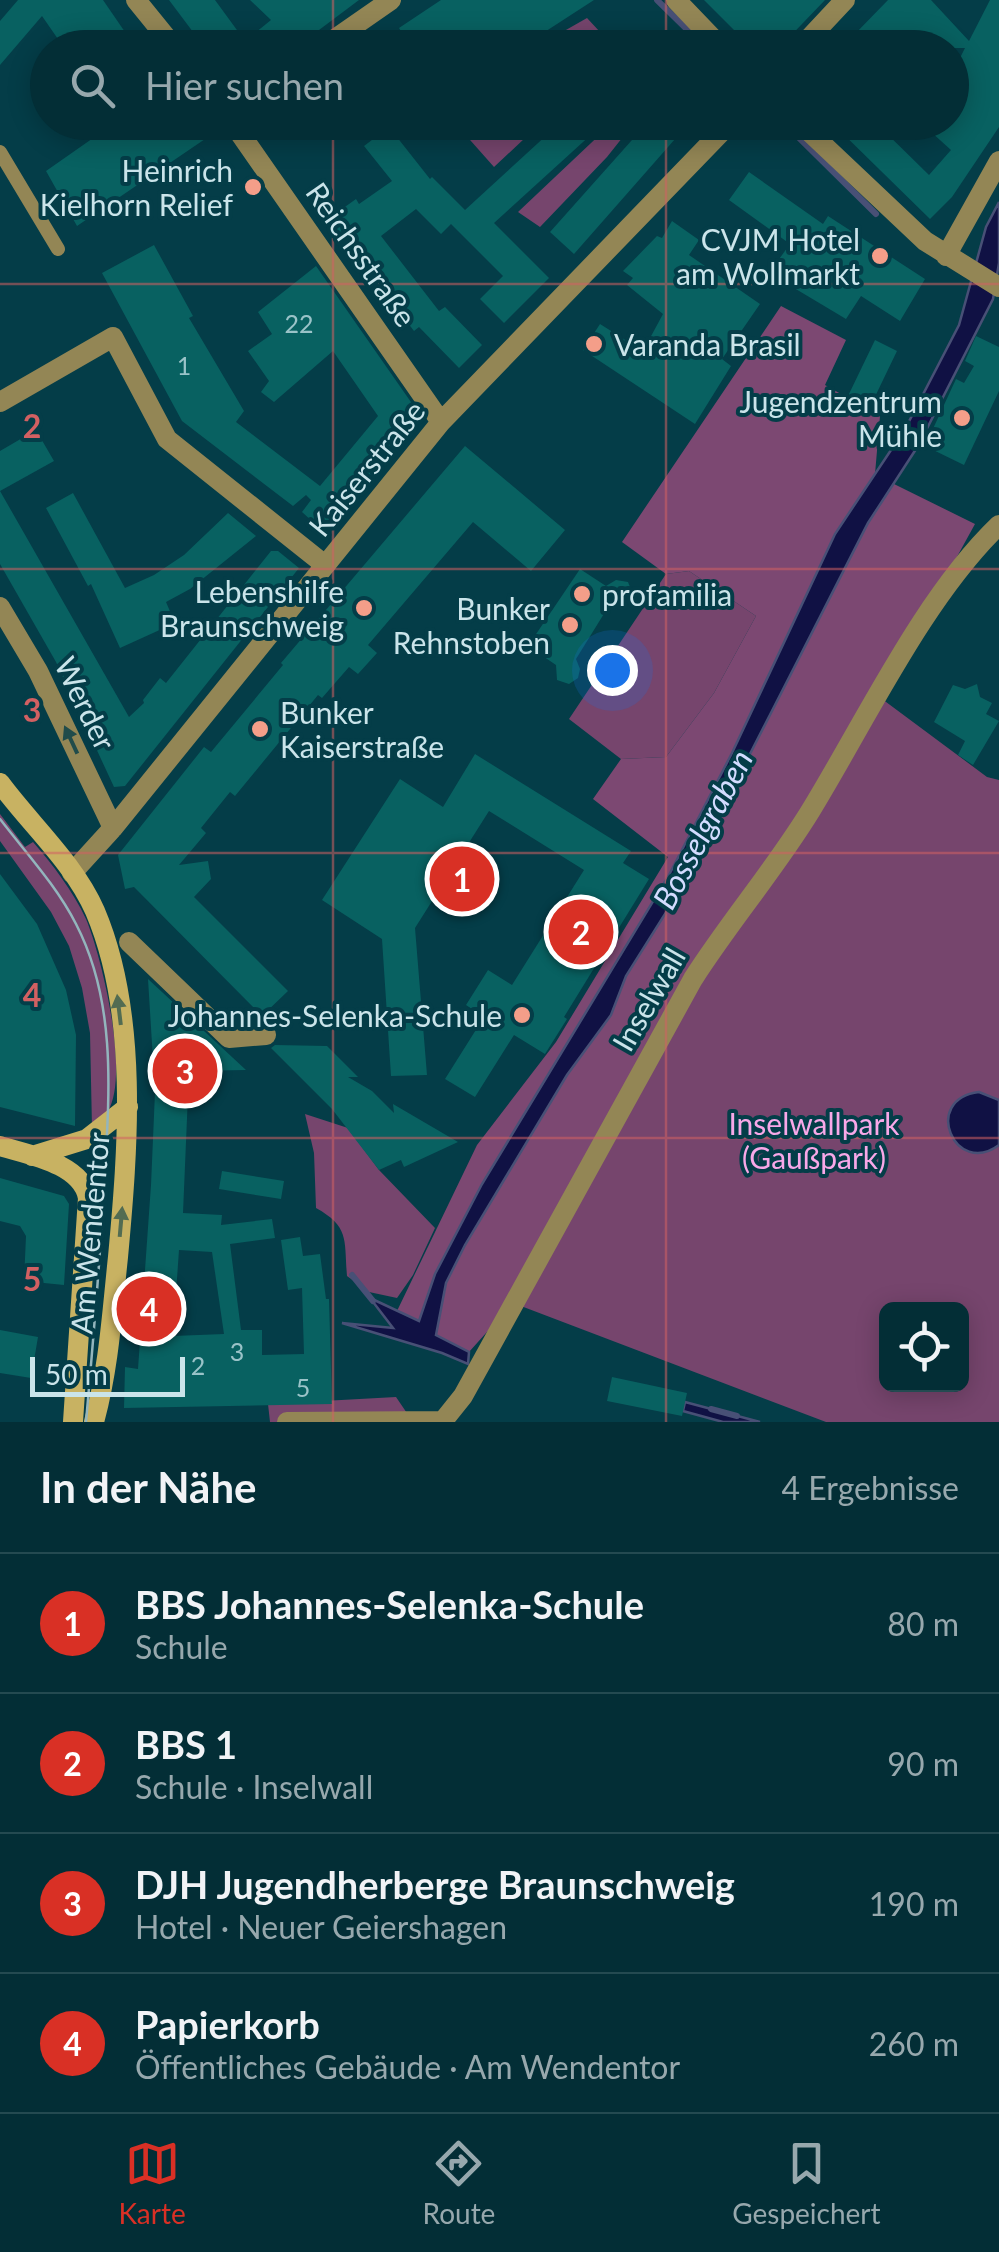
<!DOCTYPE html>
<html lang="de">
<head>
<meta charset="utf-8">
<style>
	body { margin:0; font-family:Lato,sans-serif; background:#0d363e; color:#f1f3f6 }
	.controls { position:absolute; right:30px; bottom:30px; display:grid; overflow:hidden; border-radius:15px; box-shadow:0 5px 25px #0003 }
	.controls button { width:90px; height:90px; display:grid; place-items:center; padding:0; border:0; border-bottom:2px solid #244a51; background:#032e36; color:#f1f3f6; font:50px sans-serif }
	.scale { position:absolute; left:30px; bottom:25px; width:155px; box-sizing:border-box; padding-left:10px; border:5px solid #cae4ea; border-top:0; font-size:28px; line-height:35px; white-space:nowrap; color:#cae4ea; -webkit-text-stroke:8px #043d48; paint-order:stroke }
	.you { position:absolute; left:612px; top:670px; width:35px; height:35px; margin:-25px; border:8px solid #fff; border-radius:50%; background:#1a73e8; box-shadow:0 0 0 15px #1a73e833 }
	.badge { display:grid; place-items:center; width:65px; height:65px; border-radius:50%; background:#d93025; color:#fff; font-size:32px; font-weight:700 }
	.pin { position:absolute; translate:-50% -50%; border:5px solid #fff; box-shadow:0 2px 10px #0006 }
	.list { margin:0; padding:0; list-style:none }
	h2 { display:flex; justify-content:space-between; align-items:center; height:130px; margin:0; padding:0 40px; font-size:42px }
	h2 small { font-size:32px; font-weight:400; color:#97a8ad }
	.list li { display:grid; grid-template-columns:65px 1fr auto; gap:30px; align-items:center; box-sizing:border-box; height:140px; padding:0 40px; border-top:2px solid #244a51 }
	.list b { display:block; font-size:38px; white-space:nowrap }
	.list p { margin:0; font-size:32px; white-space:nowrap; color:#97a8ad }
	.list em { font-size:32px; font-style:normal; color:#97a8ad }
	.icon { flex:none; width:55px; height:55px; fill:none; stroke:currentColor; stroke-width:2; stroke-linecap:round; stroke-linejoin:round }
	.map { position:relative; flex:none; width:999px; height:1422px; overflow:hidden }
	.search { position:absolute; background:#032e36; box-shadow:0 5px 25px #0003; left:30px; right:30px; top:30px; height:110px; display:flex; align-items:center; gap:25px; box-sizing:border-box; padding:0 35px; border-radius:55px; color:#97a8ad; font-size:38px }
	.sheet { height:690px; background:#032e36 }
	nav { display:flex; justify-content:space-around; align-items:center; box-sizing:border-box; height:140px; border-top:2px solid #244a51; background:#032e36; font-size:28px; color:#97a8ad }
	nav a { display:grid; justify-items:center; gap:5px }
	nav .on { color:#d93025 }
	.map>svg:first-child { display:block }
</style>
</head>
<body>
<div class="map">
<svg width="999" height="1422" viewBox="0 0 999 1422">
	<rect width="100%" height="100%" fill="#043d48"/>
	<path fill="#76456d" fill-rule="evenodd" d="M587,18L614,47H536Z
		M455,123H541L494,167Z
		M607,123H634L607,157L540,227L518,212L609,126Z
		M689,571L756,616L714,693L666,757L621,759L569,719L666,574Z
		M878,696L987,777L999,780V1422H826L513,1303L632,1086ZM886,1310H962V1384H886Z
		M0,814L25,847L33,842C53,865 73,891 86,919C102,957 130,1075 108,1111C104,1117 97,1122 92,1128L90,1033L82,988L69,946L51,912L0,841Z
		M305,1114L348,1128L379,1170L435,1228L413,1275L397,1298L369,1292L347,1276C344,1240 350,1227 316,1208L314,1153Z
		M396,1397L413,1422H270L268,1404Z"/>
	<path fill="#7c4872" d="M781,306L846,340L825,385L880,416L875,474L835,534L732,753L669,875L482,1184L435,1274L419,1322L397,1311L477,1145L556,1042L668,857L593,799L621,759L666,757L714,693L756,616L689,571L666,574L622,542Z
		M894,484L975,524L893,673L731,920L513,1303L469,1352L436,1335L445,1283L465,1245L567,1075L611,1015L626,976L682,887L868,523Z"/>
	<path fill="#101144" stroke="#485076" stroke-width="2.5" d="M999,202V263L993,299L918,446L868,523L682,887L626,976L611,1015L567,1075L465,1245L446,1283L436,1335L469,1352L468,1364L442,1353L342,1323L393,1328L370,1298L419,1321L435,1274L482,1184L669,875L732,753L835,534L905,429L959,325L986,227Z
		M979,1092L999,1100V1145C955,1178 921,1099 979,1092Z
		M685,1402L760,1422H723L683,1411Z"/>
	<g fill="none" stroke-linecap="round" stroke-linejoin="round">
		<path stroke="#485076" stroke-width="6" d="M657,0L706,48
			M783,122L876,214
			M352,1275L373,1301
			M711,1409L737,1416"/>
	</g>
	<path fill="#086161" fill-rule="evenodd" d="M18,0H103L136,48H88L77,31L60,42L42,16L0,65V21Z
		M169,0H215L245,41L271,20L250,0H359L295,48H205Z
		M441,0H594L520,48H412L399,28Z
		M704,0H825L779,48H752Z
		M888,0H931L969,41L990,0H999V127L952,197L930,219L831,122H875L929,175L951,150L920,122H952V74L965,48H907L894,37L884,48H861L851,38Z
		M116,122H202L211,135L77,226L46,171Z
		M561,122H605L494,223L549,278L504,323L480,299L503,276L451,224L441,234L416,209L381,236L439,311L445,307L482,345L459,368L419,327L414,331L328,219L356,199L359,204L392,181L364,146L389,127L430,179L432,177L465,210Z
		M648,122H690L574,254L550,232Z
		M749,172L823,224L828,216L925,279L900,321L861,296L846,319L769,273L790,244L729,200Z
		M672,221L699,240L689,255L760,304L722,359L731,366L695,424L583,350L600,324L643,351L663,314L627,285L633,278L623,271L657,236L662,238Z
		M154,245L193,316L189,318L244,411L236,422L320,486L378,416L333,351L274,402L261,392L269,381L248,351L272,334L258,312L316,266L420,415L324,532L302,512L311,500L306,495L293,506L182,421L102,273Z
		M976,336L999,347V391L964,465L925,446L956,379L964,383L974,366L965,361Z
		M875,340L897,351L870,407L848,396Z
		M36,430L54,461L0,491L129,717L144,703L143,700L160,678L166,683L271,551H278L299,568L125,786L114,787L56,662L0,564V451Z
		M465,446L565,530L531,571L473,522L368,645L377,653L358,674L349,667L322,698L318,695L235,796L230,792L201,828L206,833L179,865L208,861L211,879L194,897L288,991L262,1016L134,887L125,889L118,855L204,747L211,752L283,665L281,663Z
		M73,493L125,588L154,575L184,555L228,513L256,536L190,589L166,602L175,623L120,648L91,584L88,586L46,508Z
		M580,569L606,586L616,580L628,582L632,592L624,602L610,604L576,659L580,669L578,678L569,684L557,680L556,665L528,646Z
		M977,684L980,697L992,703L986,714L999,721L973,765L958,755L965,741L934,722L953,685L965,689Z
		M475,754L631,851L623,863L649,879L564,1017L567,1019L545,1054L514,1035L475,1097L445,1079L484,1017L466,1005L488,970L512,985L584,870L489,811L415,928L427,1075L391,1076L382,939L322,900L400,779L443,807Z
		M0,874L37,924L66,990L76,1035L75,1126L0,1107Z
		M148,979L246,1070L189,1071L183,1213L222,1215L221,1225L272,1219L275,1238L230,1244L241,1330H262V1355L304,1354L302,1288L288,1290L281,1240L300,1237L303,1256L320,1254L326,1299H329L332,1404L124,1408L125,1367L138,1369L151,1185L155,1092ZM179,1250L212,1252L224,1334L173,1336Z
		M275,1045L327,1046L358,1077H348L372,1091L394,1113L393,1104L458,1142L404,1167L401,1160L379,1170L332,1109L271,1048Z
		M222,1171L284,1181L281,1199L219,1189Z
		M0,1178L64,1196L69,1204L64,1285L24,1281L26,1236L20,1226L0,1221Z
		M0,1330L38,1337L31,1378L0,1373Z
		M612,1377L687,1393L682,1416L607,1401Z"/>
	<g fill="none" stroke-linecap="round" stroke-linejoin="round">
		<path stroke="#938655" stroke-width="14" d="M0,152L58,249"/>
		<path stroke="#938655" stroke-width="20" d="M136,0L175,48
			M676,0L722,48
			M322,48L391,0
			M800,48L845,0
			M232,122L441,422
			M799,122L925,241L999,287
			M946,256L999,161
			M0,402L113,337L167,439L325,565
			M0,607L38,671L113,828
			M72,873L113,828L441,422L731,122
			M129,942L229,1038L266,1035
			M443,1421L463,1396L693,979C730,921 775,869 811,810C866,720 924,597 999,525
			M287,1422L443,1421"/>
		<path stroke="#c8b262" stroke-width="20" d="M0,783C31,825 74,863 95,911C139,1014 128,1149 118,1257C112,1313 109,1367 94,1422
			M0,1146C30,1155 82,1164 88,1198L73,1422
			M32,1156L87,1139L128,1107"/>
		<path stroke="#93b5bd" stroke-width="2.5" d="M0,819C26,853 56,885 76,924C118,1005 109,1098 104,1186C100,1265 93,1343 86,1422"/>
	</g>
	<defs><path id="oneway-solid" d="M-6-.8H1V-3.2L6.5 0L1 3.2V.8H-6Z" transform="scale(2.5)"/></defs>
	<use fill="#214c4b" href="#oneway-solid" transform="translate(71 740) rotate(-115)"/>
	<g fill="#526c52">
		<use href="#oneway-solid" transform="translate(119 1010) rotate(-97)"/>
		<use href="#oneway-solid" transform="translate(121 1222) rotate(-85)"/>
	</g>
	<path fill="none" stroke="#d26062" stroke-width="2.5" stroke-opacity="0.55" d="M333,0V48M666,0V48M333,122V1422M666,122V1422M0,284H999M0,569H999M0,853H999M0,1138H999"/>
	<g fill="#f49e89" stroke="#043d48" stroke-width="4">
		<circle cx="253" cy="187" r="10"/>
		<circle cx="880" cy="256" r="10"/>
		<circle cx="594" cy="344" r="10"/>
		<circle cx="962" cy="418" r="10"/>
		<circle cx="582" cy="594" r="10"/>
		<circle cx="364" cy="608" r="10"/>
		<circle cx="570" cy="625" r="10"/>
		<circle cx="260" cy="729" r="10"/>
		<circle cx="522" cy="1015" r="10"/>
	</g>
	<g text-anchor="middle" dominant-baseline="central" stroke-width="8" stroke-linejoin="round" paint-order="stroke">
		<g font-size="25" fill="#9ac3c8">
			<text x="299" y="323">22</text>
			<text x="184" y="365">1</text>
			<text x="237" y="1351">3</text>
			<text x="198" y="1365">2</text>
			<text x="303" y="1387">5</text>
		</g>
		<g font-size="30" fill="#cae4ea" stroke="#043d48" text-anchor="end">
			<text x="233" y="170">Heinrich<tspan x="233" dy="34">Kielhorn Relief</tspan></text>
			<text x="860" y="239">CVJM Hotel<tspan x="860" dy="34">am Wollmarkt</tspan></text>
			<text x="614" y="344" text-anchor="start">Varanda Brasil</text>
			<text x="942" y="401">Jugendzentrum<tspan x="942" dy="34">Mühle</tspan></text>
			<text x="344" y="591">Lebenshilfe<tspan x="344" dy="34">Braunschweig</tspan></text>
			<text x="602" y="594" text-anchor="start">profamilia</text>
			<text x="550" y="608">Bunker<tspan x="550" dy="34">Rehnstoben</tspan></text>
			<text x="280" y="712" text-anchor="start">Bunker<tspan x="280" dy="34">Kaiserstraße</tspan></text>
			<text x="502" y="1015">Johannes-Selenka-Schule</text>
		</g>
		<g font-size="30" fill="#cae4ea" stroke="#043d48">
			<text transform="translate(362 254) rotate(55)">Reichsstraße</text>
			<text transform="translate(366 468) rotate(-51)">Kaiserstraße</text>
			<text transform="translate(86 703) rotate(64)">Werder</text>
			<text transform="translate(648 999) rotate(-60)">Inselwall</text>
			<text transform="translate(89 1233) rotate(-85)">Am Wendentor</text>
		</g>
		<g font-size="30" fill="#f8a8e8" stroke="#043d48">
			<text x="814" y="1123">Inselwallpark<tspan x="814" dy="34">(Gaußpark)</tspan></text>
		</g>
		<g font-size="32" font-style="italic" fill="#d3dcff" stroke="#043d48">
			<text transform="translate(702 829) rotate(-62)">Bosselgraben</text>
		</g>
	</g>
	<g font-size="32" text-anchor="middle" font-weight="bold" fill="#d26062" stroke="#043d48" stroke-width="8" stroke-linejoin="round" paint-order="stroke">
		<text x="32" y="438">2</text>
		<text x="32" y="722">3</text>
		<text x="32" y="1007">4</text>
		<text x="32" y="1291">5</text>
	</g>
</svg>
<div class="controls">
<button><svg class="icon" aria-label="locate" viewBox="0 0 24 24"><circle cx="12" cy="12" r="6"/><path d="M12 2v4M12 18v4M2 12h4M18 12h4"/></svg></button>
</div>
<div class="scale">50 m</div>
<div class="you"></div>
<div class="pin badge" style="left:462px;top:879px">1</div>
<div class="pin badge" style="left:581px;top:932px">2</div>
<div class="pin badge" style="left:185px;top:1071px">3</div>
<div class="pin badge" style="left:149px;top:1309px">4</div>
<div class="search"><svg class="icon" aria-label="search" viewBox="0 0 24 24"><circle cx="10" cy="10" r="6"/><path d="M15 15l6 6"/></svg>Hier suchen</div>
</div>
<section class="sheet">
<h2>In der Nähe<small>4 Ergebnisse</small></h2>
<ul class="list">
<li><span class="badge">1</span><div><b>BBS Johannes-Selenka-Schule</b><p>Schule</p></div><em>80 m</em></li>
<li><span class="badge">2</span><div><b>BBS 1</b><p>Schule · Inselwall</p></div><em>90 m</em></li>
<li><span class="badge">3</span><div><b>DJH Jugendherberge Braunschweig</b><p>Hotel · Neuer Geiershagen</p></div><em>190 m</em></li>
<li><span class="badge">4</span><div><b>Papierkorb</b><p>Öffentliches Gebäude · Am Wendentor</p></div><em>260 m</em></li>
</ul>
</section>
<nav>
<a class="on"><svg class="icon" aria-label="map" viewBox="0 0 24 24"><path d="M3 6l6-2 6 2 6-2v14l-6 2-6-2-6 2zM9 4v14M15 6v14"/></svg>Karte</a>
<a><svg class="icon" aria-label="directions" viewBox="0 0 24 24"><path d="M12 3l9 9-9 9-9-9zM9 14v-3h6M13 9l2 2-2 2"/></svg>Route</a>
<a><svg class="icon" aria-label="saved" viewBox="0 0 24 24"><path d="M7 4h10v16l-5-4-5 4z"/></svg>Gespeichert</a>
</nav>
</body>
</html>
